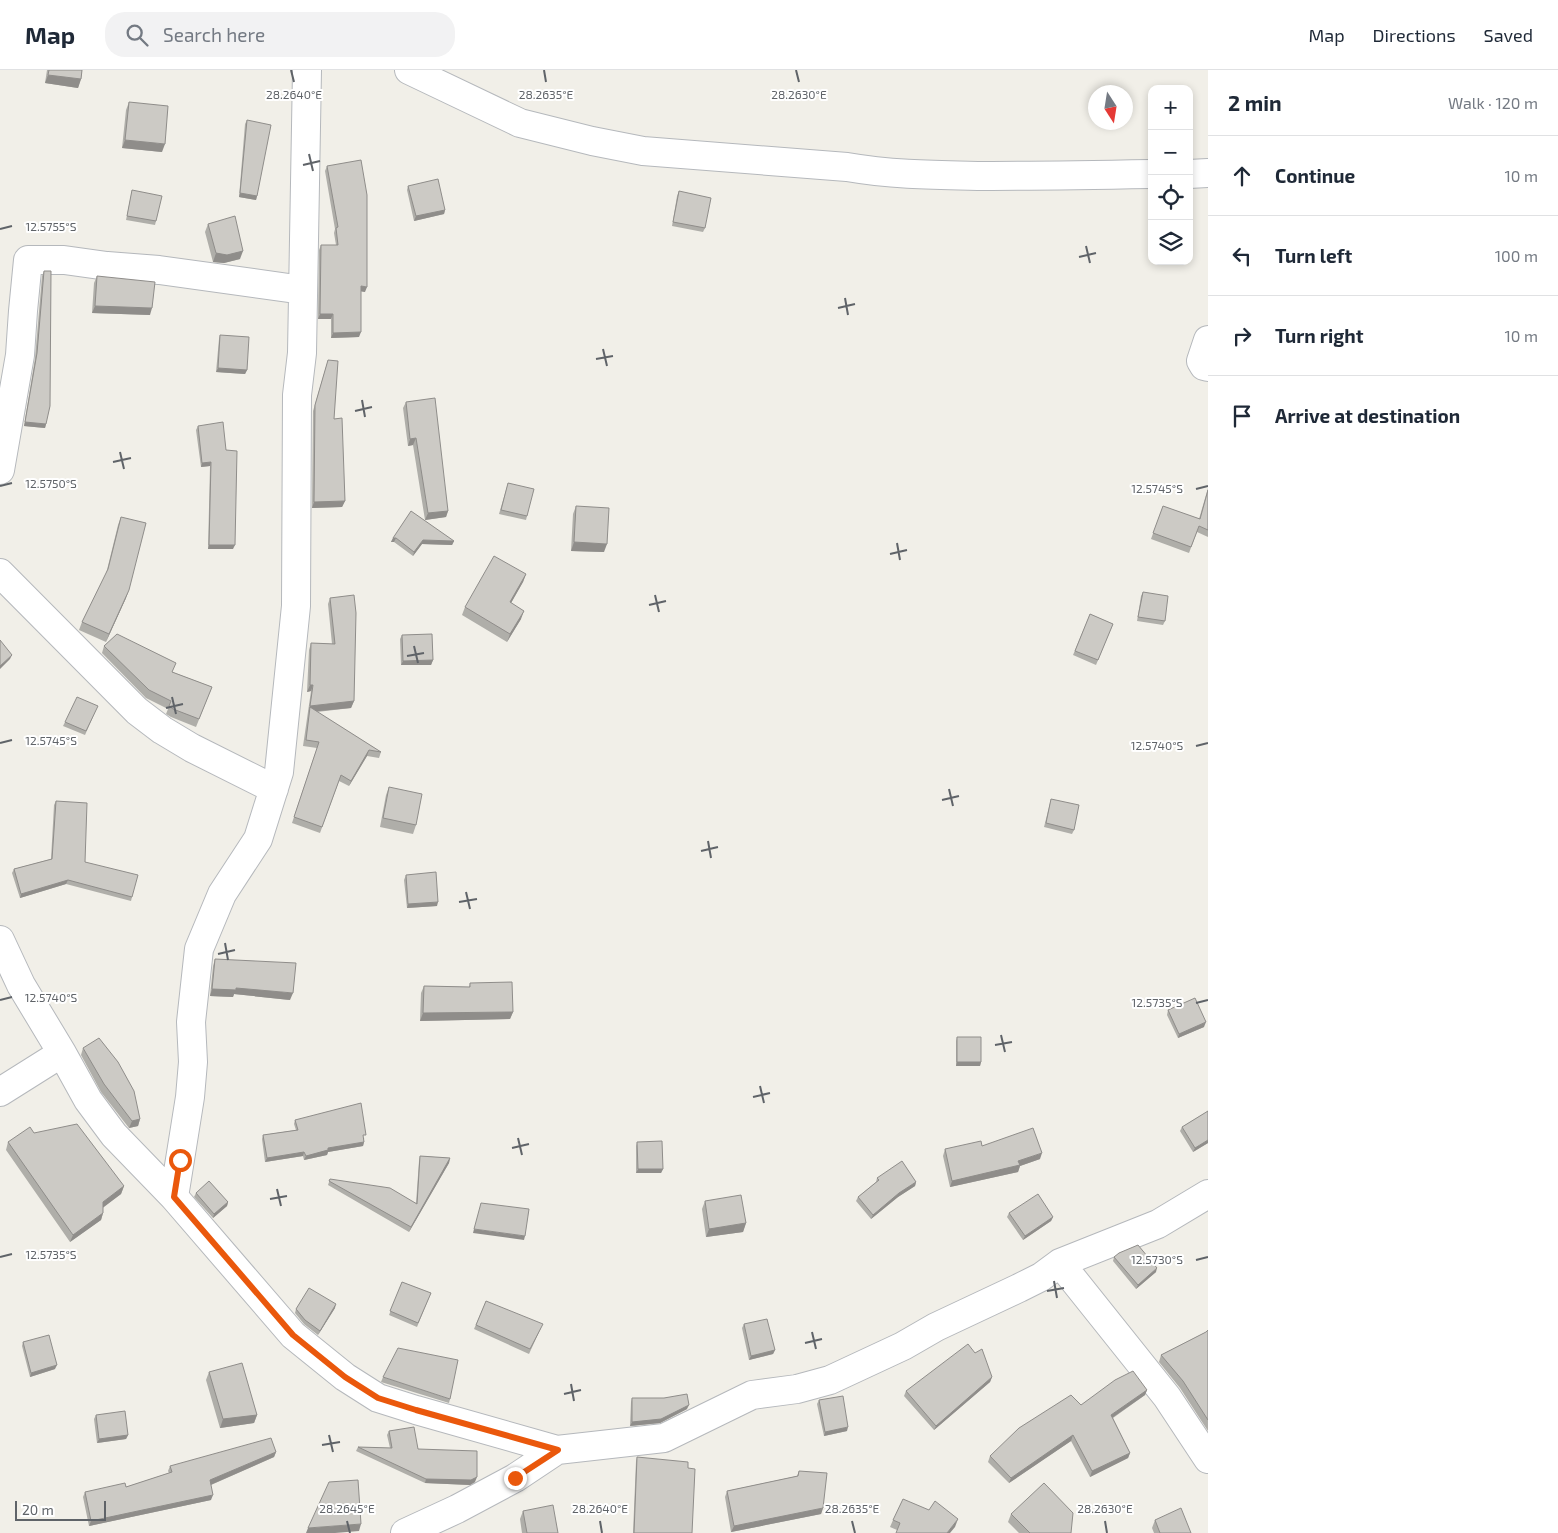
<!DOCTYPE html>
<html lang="en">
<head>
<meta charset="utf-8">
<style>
	body { margin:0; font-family:"Exo 2",sans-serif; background:#f2f2f3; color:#1f2937 }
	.controls { position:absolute; right:15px; top:15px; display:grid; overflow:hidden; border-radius:10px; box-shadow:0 2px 8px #0003 }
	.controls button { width:45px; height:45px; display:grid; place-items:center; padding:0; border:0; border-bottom:1px solid #e0e1e3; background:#fff; color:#1f2937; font:25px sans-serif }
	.compass { position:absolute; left:1088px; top:15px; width:45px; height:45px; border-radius:50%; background:#fff; box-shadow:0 2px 8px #0003; rotate:168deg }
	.scale { position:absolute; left:15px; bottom:12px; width:91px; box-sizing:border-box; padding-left:5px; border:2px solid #5f6368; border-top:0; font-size:14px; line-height:18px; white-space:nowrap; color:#5f6368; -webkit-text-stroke:4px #fff; paint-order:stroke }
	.stop { position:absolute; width:15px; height:15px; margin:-11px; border:4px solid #ea580c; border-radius:50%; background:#fff }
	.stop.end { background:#ea580c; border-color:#fff; box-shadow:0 1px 5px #0008 }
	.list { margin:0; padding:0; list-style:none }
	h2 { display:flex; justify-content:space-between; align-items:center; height:65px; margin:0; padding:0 20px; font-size:21px }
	h2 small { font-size:16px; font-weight:400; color:#747a83 }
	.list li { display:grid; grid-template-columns:32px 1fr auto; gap:15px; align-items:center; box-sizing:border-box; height:80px; padding:0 20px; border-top:1px solid #e0e1e3 }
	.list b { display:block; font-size:19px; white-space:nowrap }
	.list em { font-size:16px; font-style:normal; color:#747a83 }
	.icon { flex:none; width:28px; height:28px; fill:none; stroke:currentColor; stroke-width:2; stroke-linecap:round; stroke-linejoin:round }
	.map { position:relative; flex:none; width:1208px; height:1463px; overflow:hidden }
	header { display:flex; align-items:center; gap:30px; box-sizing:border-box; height:70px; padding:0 25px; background:#fff; border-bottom:1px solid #e0e1e3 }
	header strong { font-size:24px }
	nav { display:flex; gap:28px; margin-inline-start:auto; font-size:18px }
	.search { width:350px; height:45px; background:#f2f2f3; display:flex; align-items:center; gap:12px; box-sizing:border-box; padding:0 18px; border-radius:20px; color:#747a83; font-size:19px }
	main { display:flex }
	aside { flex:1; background:#fff }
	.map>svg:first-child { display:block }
</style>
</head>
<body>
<header>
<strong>Map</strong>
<div class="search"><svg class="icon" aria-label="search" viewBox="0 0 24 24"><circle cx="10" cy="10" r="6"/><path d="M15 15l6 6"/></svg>Search here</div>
<nav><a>Map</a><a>Directions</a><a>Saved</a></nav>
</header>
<main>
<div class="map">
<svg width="1208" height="1463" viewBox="0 0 1208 1463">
	<rect width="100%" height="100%" fill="#f1efe8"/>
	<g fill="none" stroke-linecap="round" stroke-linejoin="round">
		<defs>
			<path id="minor" d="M409,0L520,53L592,71L643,81L847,97C893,105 938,105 984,106C1040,106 1096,105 1152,104
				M1189,104L1208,103
				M1208,270L1201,291L1204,296L1208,297
				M0,400L20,285L23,241L28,190H64L107,196L159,200L303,220
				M0,503L137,641L162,660L192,678L274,719
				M0,870L21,915L62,983L88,1030L114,1065L174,1127L293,1265L345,1307L378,1328L416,1340L557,1380
				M0,1022L62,983
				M174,1127L190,1027L193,992L191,952L199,879L222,824L258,769L279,702L296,536L297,325L302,283L307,0
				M1060,1193L1167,1327L1208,1389
				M405,1463L457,1439L515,1408L557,1380L664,1368L752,1325L797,1319L830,1310L903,1276L936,1257L1019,1218L1041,1207L1060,1193L1158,1154L1208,1124"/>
		</defs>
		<use href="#minor" stroke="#b5b8bc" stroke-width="30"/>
		<use href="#minor" stroke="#fff" stroke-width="28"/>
	</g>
	<path fill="#afaea9" d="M47,0H82L81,9L78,18L45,13Z
		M129,32L162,82L122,78L126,40Z
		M247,50L257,126L256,130L239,127L245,54Z
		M327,96L365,222L361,221L359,267L331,268V249H318L319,180L321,175H336L334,163L335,159L325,101Z
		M408,116L445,140L444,144L414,151L407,120Z
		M132,120L156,151L155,155L126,150Z
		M679,121L705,158L703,162L672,156L677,126Z
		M208,154L240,189L224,193L213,192L205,162Z
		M44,201L46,354L45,358L24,356L35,288L42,206Z
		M97,206L150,245L92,243L94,213Z
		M220,265L247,300L245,304L216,302L219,269Z
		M328,290L334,349L345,431L342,437L312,438L313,341Z
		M406,332L448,441L446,447L425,450L413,375L408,376L403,338Z
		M198,356L226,380L233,479H208L210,396L201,397L196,360Z
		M508,413L527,446L526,450L499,444Z
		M1208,418V467L1197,462L1189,483L1151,469L1163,436L1199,449Z
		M576,436L604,482L571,481L573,444Z
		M121,447L126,528L106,572L79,560L82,552L106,504L118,455Z
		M393,468L454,471L452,475L422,474L413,486L394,472H391Z
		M526,504L523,512L511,533L521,549L507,572L462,545L465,537Z
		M1143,522L1165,551L1163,555L1137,551L1141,526Z
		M330,528L354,631L351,638L317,642L381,682L379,688L367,686L349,716L339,711L320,763L292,753L317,678L303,676L311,621L307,622L309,580L311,573L332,574L328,534Z
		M1090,544L1113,554L1096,595L1073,585Z
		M402,565L433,590L431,595H401L400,569Z
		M104,576L212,617L196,657L171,647L166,644L168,639L146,628L102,583Z
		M96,640L85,665L63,656L65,652Z
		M389,717L416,755L413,764L380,757L386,725Z
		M1051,729L1074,760L1072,764L1044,757Z
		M56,731L85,792L132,827L131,831L66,814L20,828L12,803L14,799L51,789L54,735Z
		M406,805L437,836L407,838L404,810Z
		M215,889L290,930L234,924L233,927L210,926L213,896Z
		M470,913L513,942L510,949L420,951L421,923L424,916L469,917Z
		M1168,940L1204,957L1178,968L1167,945Z
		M957,967L981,992L980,996H956V971Z
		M83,978L140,1049L138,1056L129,1058L101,1022L81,985Z
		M1208,1041V1073L1193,1082L1180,1061L1182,1057Z
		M295,1050L365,1069H364V1072L363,1076L328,1082L327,1085L304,1090L303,1086L265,1092L262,1069L263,1065L296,1060L294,1054Z
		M34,1063L124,1116L121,1124L103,1137V1143L101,1150L70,1172L6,1080L8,1072Z
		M637,1072L663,1099L661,1103H636V1076Z
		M982,1076L1040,1089L1020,1096L1018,1102L950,1117L943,1086L945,1079Z
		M420,1086L450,1088L449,1093L409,1162L328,1115L330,1109L416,1133L419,1091Z
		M877,1108L916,1112L915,1116L898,1127L871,1149L856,1131L858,1127L876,1112Z
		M196,1123L228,1132L227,1136L213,1148L194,1127Z
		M705,1131L746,1153L743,1162L706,1167L702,1139Z
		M1009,1143L1053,1147L1051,1151L1023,1170L1007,1147Z
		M1114,1187L1156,1202L1136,1219L1113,1191Z
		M402,1212L431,1223L417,1257L389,1245Z
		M486,1231L541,1258L529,1284L474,1259Z
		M335,1238L318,1265L304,1254L295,1243L296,1239Z
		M744,1254L775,1280L773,1284L749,1290L742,1258Z
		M1208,1260V1361L1180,1318L1159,1292L1161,1285L1206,1262Z
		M23,1272L55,1299L30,1307L22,1276Z
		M209,1302L257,1345L254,1353L220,1358L206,1310Z
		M383,1307L450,1329L449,1333L381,1312Z
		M992,1307L990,1312L934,1360L904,1326L906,1321Z
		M1147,1320L1145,1325L1113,1348L1130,1383L1128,1388L1090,1407L1071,1371L1009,1413L988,1392L990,1386L1081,1335Z
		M632,1328L687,1339L660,1353L630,1356L631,1332Z
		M819,1330L847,1361L824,1366L817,1334Z
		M96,1345L128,1365L126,1369L97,1373L94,1349Z
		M389,1361L418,1379L475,1412L470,1415L425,1413L356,1381L358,1377L390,1378L387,1365Z
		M276,1382L274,1387L211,1415V1430L89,1456L83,1427L85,1422L126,1417L169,1403L168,1401L170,1396Z
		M637,1387L692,1463H633L636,1391Z
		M799,1401L823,1438L821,1444L731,1462L725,1427L727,1421L797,1406Z
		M523,1441L558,1463H522L520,1449Z
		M1011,1444L1071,1463H1019L1008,1452Z
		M893,1450L955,1457L897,1460L890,1457Z
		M1155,1450L1191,1463H1154L1152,1458Z"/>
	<path fill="#8f8d8a" d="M48,5L81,9L78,18L45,13Z
		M125,70L165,74L162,82L122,78Z
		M240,123L257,126L256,130L239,127Z
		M445,140L444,144L414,151L416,146Z
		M243,181L240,189L224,193L213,192L216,183Z
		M361,216L367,217L365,222L359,221Z
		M95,236L152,238L150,245L92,243Z
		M320,244H333L331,249H318Z
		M361,262L359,267L331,268L333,263Z
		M218,298L247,300L245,304L216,302Z
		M25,352L46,354L45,358L24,356Z
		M416,368L413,375L408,376L410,369Z
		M211,392L210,396L201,397L202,393Z
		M345,431L342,437L312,438L314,432Z
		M448,441L446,447L425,450L428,443Z
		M393,468H396L394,472H391Z
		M423,470L454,471L452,475L422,474L413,486L414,482Z
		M574,472L607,474L604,482L571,481Z
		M209,475H235L233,479H208Z
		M526,504L523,512L507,540L510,532Z
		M129,520L126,528L106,572L109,564Z
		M524,541L521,549L507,572L510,564Z
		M12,585L10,589L0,599V596Z
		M433,590L431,595H401L403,591Z
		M310,615H313L311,621L307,622Z
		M354,631L351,638L309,642L310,637L308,643L310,636Z
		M369,680L367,686L349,716L351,711Z
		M68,810L66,814L20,828L21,824Z
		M438,832L437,836L407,838L408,834Z
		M236,918L293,923L290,930L234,924L233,927L210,926L212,919Z
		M513,942L510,949L420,951L423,943Z
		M1206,952L1204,957L1178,968L1179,964Z
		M957,992H981L980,996H956Z
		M140,1049L138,1056L129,1058L132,1051Z
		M1208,1070V1073L1193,1082L1195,1078Z
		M364,1072L363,1076L328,1082L327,1085L304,1090L306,1086L328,1078Z
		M304,1082L303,1086L265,1092L267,1088Z
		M1042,1083L1040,1089L1020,1096L1018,1102L950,1117L952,1111L1018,1091Z
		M450,1088L449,1093L409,1162L411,1157Z
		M638,1099H663L661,1103H636Z
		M916,1112L915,1116L898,1127L871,1149L873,1145L899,1123Z
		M124,1116L121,1124L100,1140L103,1132Z
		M228,1132L227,1136L213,1148L214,1144Z
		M103,1143L101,1150L70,1172L73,1165Z
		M1053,1147L1051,1151L1023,1170L1025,1166Z
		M746,1153L743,1162L706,1167L709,1159Z
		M474,1159L525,1166L524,1170L473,1163Z
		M1157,1198L1156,1202L1136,1219L1138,1215Z
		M336,1234L335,1238L318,1265L320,1261Z
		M775,1280L773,1284L749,1290L751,1286Z
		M57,1295L55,1299L30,1307L31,1303Z
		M992,1307L990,1312L934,1360L936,1356Z
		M1147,1320L1145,1325L1109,1350L1111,1345Z
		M689,1335L687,1339L660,1353L630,1356L632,1352Z
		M257,1345L254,1353L220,1358L223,1349Z
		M848,1357L847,1361L824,1366L825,1362Z
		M128,1365L126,1369L97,1373L99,1369Z
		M1073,1365L1071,1371L1009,1413L1011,1408Z
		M276,1382L274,1387L208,1416L210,1410Z
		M1130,1383L1128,1388L1090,1407L1092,1401Z
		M477,1407L475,1412L470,1415L425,1413L426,1409Z
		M213,1425L211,1430L89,1456L91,1451Z
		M823,1438L821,1444L731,1462L734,1456Z
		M958,1449L955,1457L950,1463H947Z
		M361,1454L359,1461L335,1463H306L308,1458Z"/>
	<path fill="#cccac5" stroke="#8f8d8a" d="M49,0H82L81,9L48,5Z
		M129,32L168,36L165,74L125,70Z
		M247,50L271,55L257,126L240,123Z
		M361,90L367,125V217L361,216V262L333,263V244H320L321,175H338L336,158L338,157L327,96Z
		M438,109L445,140L416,146L408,116Z
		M132,120L162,126L156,151L127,146Z
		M679,121L711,128L705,158L673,152Z
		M235,146L243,181L227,185L216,183L208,154Z
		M44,201H51L50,336L46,354L25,352L37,283Z
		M97,206L155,212L152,238L95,236Z
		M220,265L249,267L247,300L218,298Z
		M328,290L338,291L334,349L342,348L345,431L314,432L315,335Z
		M435,328L448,441L428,443L416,368L410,369L406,332Z
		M223,352L226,380L237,381L235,475H209L211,392L202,393L198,356Z
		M508,413L534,419L527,446L501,440Z
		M1208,420V460L1199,456L1191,477L1153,463L1163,436L1200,449Z
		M576,436L609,438L607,474L574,472Z
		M411,441L454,471L423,470L414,482L396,468H393Z
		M121,447L146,453L129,520L109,564L82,552L108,499Z
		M494,486L526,504L510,532L524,541L510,564L465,537Z
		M1143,522L1168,526L1165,551L1138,547Z
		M354,525L356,543L354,631L310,636L313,615H310L311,573L335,574L330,528Z
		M1090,544L1113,554L1098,590L1075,581Z
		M117,564L176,593L172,602L212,617L199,649L173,639L169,636L171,631L149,620L104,576Z
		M432,564L433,590L403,591L402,565Z
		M0,570L12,585L0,596Z
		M77,627L98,636L86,661L65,652Z
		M310,637L381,682L369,680L351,711L341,705L322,757L294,747L319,672L306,670Z
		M389,717L422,724L416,755L383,748Z
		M1051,729L1079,735L1074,760L1046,753Z
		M56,731L87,733L85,792L138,805L132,827L68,810L21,824L14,799L52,789Z
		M436,802L438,832L408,834L406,805Z
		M215,889L296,893L293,923L236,918V920L212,919Z
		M512,912L513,942L423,943L424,916L470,917V913Z
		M1195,928L1206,952L1179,964L1168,940Z
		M957,967H981V992H957Z
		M99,968L118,992L134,1021L140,1049L132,1051L104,1014L83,978Z
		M361,1033L366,1065H363L364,1072L328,1078V1080L306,1086L304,1082L267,1088L263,1065L298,1060L295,1050Z
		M1208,1041V1070L1195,1078L1182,1057Z
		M77,1054L124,1116L103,1132V1143L73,1165L8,1072L30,1057L34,1063Z
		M1033,1058L1042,1083L1018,1091L1020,1095L952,1111L945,1079L981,1071L982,1076Z
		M662,1071L663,1099H638L637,1072Z
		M420,1086L450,1088L411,1157L329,1111L330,1109L390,1118L417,1134Z
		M902,1091L916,1112L899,1123L873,1145L858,1127L879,1110L877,1108Z
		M209,1111L228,1132L214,1144L196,1123Z
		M1038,1124L1053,1147L1025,1166L1009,1143Z
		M741,1125L746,1153L709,1159L705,1131Z
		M481,1133L529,1139L525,1166L474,1159Z
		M1138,1175L1157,1198L1138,1215L1114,1187L1119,1183Z
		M402,1212L431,1223L418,1253L390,1241Z
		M309,1218L336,1234L320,1261L305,1250L296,1239Z
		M486,1231L543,1254L530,1279L476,1255Z
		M767,1249L775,1280L751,1286L744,1254Z
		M1208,1260V1350L1183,1311L1161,1285L1206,1262Z
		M49,1265L57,1295L31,1303L23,1272Z
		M968,1274L975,1283L982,1279L992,1307L936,1356L906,1321Z
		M398,1278L458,1290L450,1329L383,1307Z
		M242,1293L257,1345L223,1349L209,1302Z
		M1133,1301L1147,1320L1111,1345L1130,1383L1092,1401L1073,1365L1011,1408L990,1386L1019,1358L1071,1325L1081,1335L1115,1310Z
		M687,1324L689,1335L661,1349L632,1352V1328H664Z
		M843,1326L848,1357L825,1362L819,1330Z
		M125,1341L128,1365L99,1369L96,1345Z
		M414,1357L418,1379L477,1381V1407L471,1410L426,1409L358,1377L392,1378L389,1361Z
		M271,1368L276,1382L210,1410L213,1425L91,1451L85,1422L125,1413L126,1417L172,1402L170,1396Z
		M637,1387L688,1392V1398L695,1399L692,1463H634Z
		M799,1401L827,1403L823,1438L734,1456L727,1421L798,1406Z
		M358,1410L361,1454L308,1458L329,1412Z
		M1044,1413L1073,1443L1071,1463H1030L1011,1444Z
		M903,1429L929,1440L935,1431L958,1449L947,1463H896L900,1453L893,1450Z
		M553,1435L558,1463H527L523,1441Z
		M1181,1438L1191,1463H1160L1155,1450Z"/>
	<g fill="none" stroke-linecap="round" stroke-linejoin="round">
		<path stroke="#ea580c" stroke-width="6" d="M180,1090L174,1127L293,1265L345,1307L378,1328L416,1340L558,1380L515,1408"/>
	</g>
	<path fill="none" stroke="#5f6368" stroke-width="2" d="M291,0L294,12M544,0L546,12M796,0L799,12M309,84L313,101M303,95L320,91M0,159L12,156M1086,176L1090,193M1079,187L1096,183M845,228L848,245M838,238L855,234M603,279L607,296M596,289L613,286M362,330L365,347M355,341L372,337M120,382L124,399M113,392L131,388M0,416L12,413M1196,419L1208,416M897,473L900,490M890,484L907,480M655,525L659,542M649,535L666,531M414,576L418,593M407,586L424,583M172,627L176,644M166,638L183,634M0,673L12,670M1196,676L1208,673M949,719L953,736M942,730L959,726M708,771L711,788M701,781L718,777M466,822L470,839M459,832L477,829M225,873L228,890M218,884L235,880M0,930L12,927M1196,933L1208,930M1001,965L1005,982M995,975L1012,972M760,1016L764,1033M753,1027L770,1023M518,1068L522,1085M512,1078L529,1074M277,1119L281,1136M270,1129L287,1126M0,1187L12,1184M1196,1190L1208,1187M1054,1211L1057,1228M1047,1221L1064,1218M812,1262L816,1279M805,1273L822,1269M571,1314L574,1331M564,1324L581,1320M329,1365L333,1382M322,1375L340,1372M347,1451L350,1463M600,1451L602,1463M852,1451L855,1463M1105,1451L1107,1463"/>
	<g font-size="12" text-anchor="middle" fill="#5f6368" stroke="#fff" stroke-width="4" stroke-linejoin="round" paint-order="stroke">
		<text x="294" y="29">28.2640°E</text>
		<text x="546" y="29">28.2635°E</text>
		<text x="799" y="29">28.2630°E</text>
		<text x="51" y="161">12.5755°S</text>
		<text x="51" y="418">12.5750°S</text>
		<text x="1157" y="423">12.5745°S</text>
		<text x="51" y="675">12.5745°S</text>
		<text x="1157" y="680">12.5740°S</text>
		<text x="51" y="932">12.5740°S</text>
		<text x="1157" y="937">12.5735°S</text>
		<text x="51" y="1189">12.5735°S</text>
		<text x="1157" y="1194">12.5730°S</text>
		<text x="347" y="1443">28.2645°E</text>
		<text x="600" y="1443">28.2640°E</text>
		<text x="852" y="1443">28.2635°E</text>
		<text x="1105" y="1443">28.2630°E</text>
	</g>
</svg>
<div class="controls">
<button>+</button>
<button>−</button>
<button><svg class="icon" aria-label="locate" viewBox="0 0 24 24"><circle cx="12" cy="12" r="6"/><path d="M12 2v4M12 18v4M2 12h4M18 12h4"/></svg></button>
<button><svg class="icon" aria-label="layers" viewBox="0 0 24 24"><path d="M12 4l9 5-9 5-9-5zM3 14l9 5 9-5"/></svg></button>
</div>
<svg class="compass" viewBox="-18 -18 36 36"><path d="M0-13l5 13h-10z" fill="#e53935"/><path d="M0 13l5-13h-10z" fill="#747a83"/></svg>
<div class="scale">20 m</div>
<div class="stop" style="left:180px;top:1090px"></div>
<div class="stop end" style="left:515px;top:1408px"></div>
</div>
<aside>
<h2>2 min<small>Walk · 120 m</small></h2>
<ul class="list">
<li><svg class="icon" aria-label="ahead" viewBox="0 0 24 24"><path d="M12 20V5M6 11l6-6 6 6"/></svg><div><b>Continue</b></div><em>10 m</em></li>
<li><svg class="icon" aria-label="left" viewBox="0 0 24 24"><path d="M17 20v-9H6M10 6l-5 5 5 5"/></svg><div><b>Turn left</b></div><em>100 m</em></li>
<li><svg class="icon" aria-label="right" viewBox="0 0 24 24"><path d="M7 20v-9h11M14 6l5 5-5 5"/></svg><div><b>Turn right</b></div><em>10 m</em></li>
<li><svg class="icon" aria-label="arrive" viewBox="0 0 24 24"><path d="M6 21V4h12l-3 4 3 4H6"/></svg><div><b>Arrive at destination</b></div></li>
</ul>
</aside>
</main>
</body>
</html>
